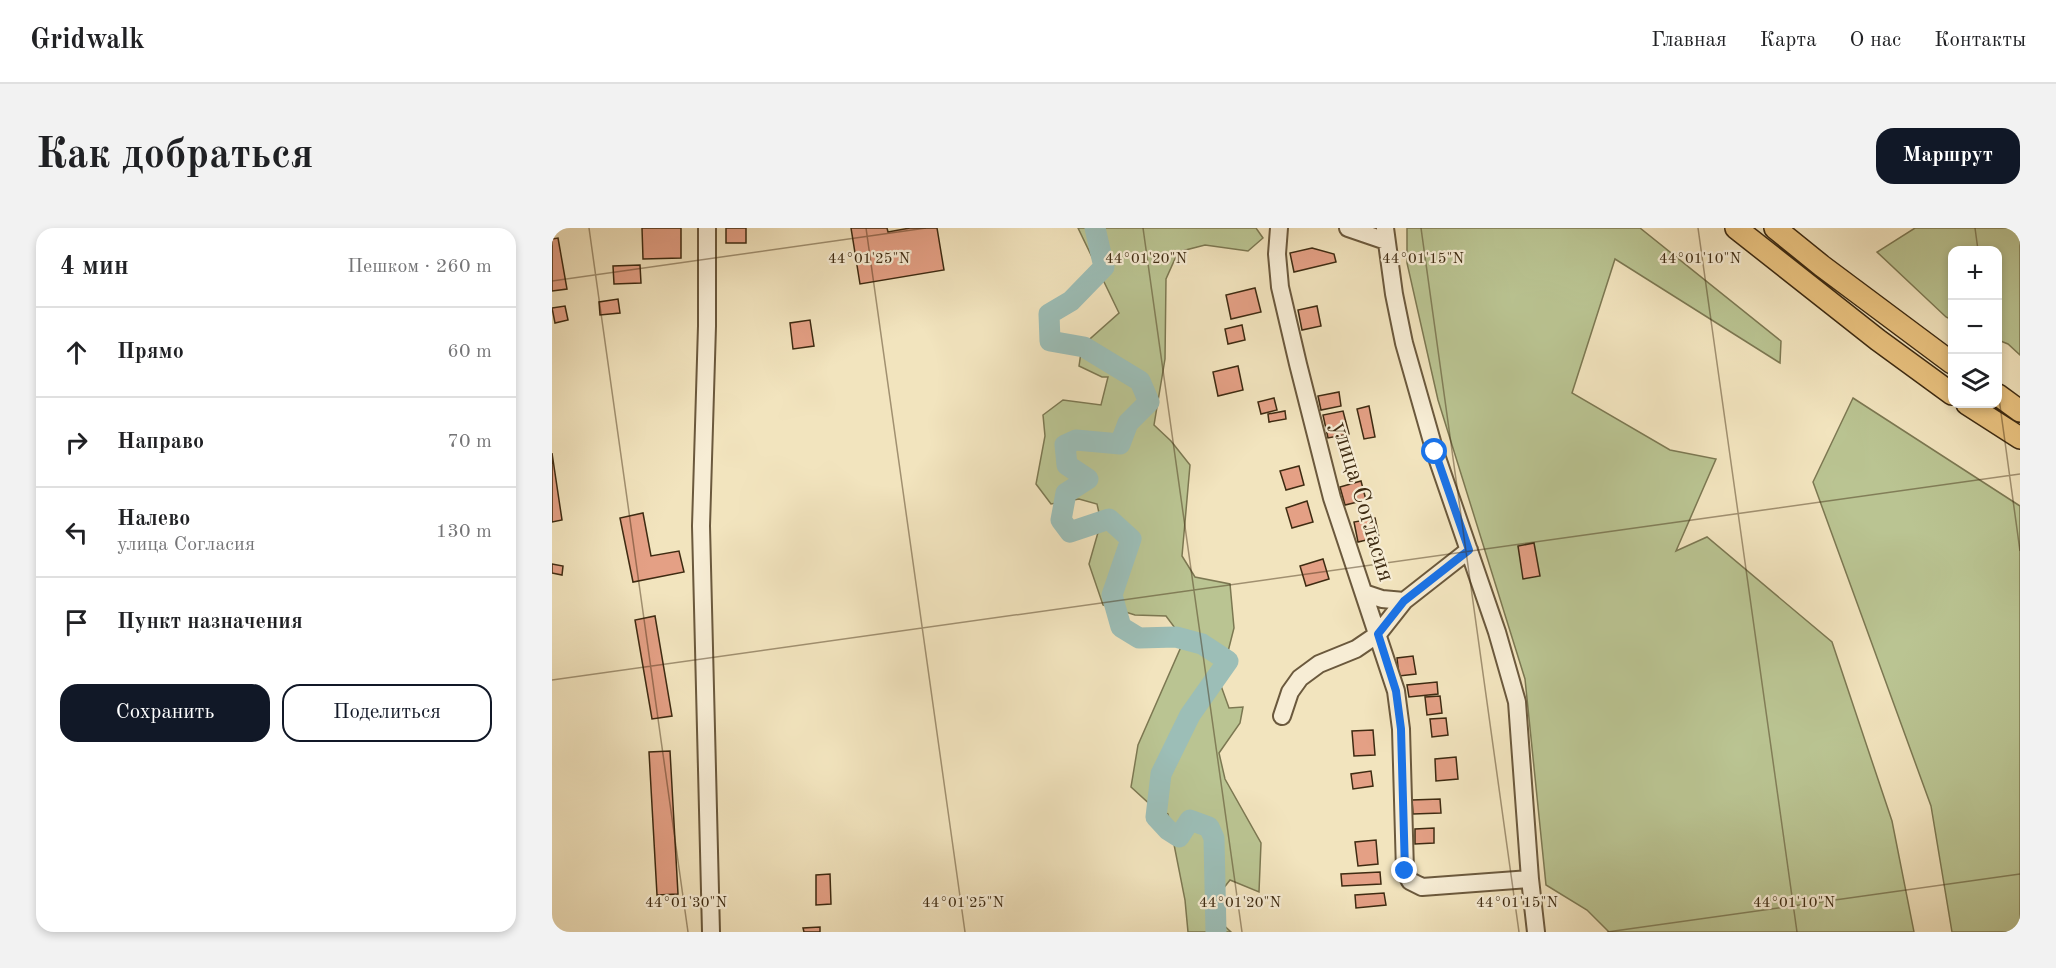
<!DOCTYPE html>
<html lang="ru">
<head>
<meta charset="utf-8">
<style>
	body { margin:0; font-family:"Old Standard TT",serif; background:#f2f2f2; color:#202124 }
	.controls { position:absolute; right:18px; top:18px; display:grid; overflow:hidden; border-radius:12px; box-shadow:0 3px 9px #0003 }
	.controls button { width:54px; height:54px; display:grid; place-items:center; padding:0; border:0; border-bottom:2px solid #e0e0e0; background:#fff; color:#202124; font:30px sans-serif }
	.stop { position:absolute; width:18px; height:18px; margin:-14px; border:4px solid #1a73e8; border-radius:50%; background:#fff }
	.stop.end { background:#1a73e8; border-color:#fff; box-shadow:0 2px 6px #0008 }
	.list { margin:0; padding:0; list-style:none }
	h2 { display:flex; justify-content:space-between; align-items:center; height:78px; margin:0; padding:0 24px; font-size:26px }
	h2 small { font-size:20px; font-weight:400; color:#757577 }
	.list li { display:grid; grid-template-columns:39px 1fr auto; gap:18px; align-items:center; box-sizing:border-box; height:90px; padding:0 24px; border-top:2px solid #e0e0e0 }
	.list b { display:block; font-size:22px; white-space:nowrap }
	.list p { margin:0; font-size:20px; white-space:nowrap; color:#757577 }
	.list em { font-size:20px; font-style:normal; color:#757577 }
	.actions { display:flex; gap:12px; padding:18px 24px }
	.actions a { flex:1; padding:14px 0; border:2px solid #111827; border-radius:18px; text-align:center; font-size:21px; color:#111827 }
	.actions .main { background:#111827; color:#fff }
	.icon { flex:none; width:33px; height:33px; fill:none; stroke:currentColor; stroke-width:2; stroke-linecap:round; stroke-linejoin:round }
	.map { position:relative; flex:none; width:1468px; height:704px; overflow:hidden; border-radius:18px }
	header { display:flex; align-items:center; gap:36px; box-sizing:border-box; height:84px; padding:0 30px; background:#fff; border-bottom:2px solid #e0e0e0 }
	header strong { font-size:28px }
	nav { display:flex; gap:33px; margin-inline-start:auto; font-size:21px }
	.intro { display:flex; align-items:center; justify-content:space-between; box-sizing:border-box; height:144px; padding:0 36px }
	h1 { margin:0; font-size:42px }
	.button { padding:15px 27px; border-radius:18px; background:#111827; color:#fff; font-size:21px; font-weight:700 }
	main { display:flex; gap:36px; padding:0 36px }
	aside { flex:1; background:#fff; border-radius:18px; box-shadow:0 3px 9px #0003 }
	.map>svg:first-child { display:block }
</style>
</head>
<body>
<header>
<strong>Gridwalk</strong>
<nav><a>Главная</a><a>Карта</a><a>О нас</a><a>Контакты</a></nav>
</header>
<div class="intro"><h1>Как добраться</h1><a class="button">Маршрут</a></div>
<main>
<aside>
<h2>4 мин<small>Пешком · 260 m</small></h2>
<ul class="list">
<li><svg class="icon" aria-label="ahead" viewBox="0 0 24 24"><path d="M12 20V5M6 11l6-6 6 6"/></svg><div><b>Прямо</b></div><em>60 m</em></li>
<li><svg class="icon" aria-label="right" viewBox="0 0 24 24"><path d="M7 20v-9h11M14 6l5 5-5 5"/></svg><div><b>Направо</b></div><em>70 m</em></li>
<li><svg class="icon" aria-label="left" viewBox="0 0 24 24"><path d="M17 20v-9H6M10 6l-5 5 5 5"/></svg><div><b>Налево</b><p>улица Согласия</p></div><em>130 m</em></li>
<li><svg class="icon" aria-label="arrive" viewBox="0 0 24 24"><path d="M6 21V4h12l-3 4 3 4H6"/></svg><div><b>Пункт назначения</b></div></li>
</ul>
<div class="actions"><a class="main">Сохранить</a><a>Поделиться</a></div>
</aside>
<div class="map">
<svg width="1468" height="704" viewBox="0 0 1468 704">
	<rect width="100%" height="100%" fill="#f2e4be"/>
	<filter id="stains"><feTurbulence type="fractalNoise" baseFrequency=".00333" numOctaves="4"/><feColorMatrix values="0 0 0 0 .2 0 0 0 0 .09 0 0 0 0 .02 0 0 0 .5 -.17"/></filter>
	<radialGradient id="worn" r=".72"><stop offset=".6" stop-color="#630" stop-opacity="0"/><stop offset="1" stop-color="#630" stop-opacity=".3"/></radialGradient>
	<path fill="#bac492" stroke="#7c7852" stroke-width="1.5" d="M526,0H704L711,10L696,23L653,17L626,24L614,51L613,131L602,197L619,213L638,237L630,328L643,349L678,356L682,400L668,455L677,480L691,479L688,495L667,525L673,551L709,615L707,664L678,652L667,666L664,690L679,704H636L633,672L616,586L601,579L579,559L586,517L632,412L614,388L583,387L551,377L537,336L549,294L545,276L527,271L499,276L484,256L493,208L491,187L511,172L549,177L556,149H550L527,138L530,118L567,85Z
		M855,0H1088L1229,113L1228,135L1063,31L1020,165L1118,222L1164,231L1124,323L1155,309L1280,414L1340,593L1362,704H1057L1035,682L994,657L973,451L886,172L855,35Z
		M1363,0H1468V127L1456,116L1446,112V22H1400V92L1394,89L1325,24Z
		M1301,170L1468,278V704H1400L1379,578L1261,254Z"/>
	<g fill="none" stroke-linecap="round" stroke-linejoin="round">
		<path stroke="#9cbeb7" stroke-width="21" d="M543,0L552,39L519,73L497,86L498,113L532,119L588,153L597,174L576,195L568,216L524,212L513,217L515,237L536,251L514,265L509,292L518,304L557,291L579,311L560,367L569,399L587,410L624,409L650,416L676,433L638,487L609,546L604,589L616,602L627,609L638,592L657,599L662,610L664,704"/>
	</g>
	<path fill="#e4a085" stroke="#3e2b12" stroke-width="1.5" d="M90,0H129V30L91,31Z
		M174,0H194V15H174Z
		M299,0H335L336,4L358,0H385L392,42L308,56Z
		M6,10L15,61L0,63V11Z
		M760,20L782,26L784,34L742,44L738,25Z
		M88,37L89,55L62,56L61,38Z
		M703,60L709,84L679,91L674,67Z
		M66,71L68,85L48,87L47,74Z
		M13,78L16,92L3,95L0,80Z
		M765,78L769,98L750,102L746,82Z
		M258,92L262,118L241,121L238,95Z
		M690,97L693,112L676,116L673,101Z
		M686,138L691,162L666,168L661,144Z
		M787,164L789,178L769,182L766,168Z
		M722,170L725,182L709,186L706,174Z
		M817,178L823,209L812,211L805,181Z
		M733,183L734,191L717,194L716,186Z
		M791,183L797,206L776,210L771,187Z
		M0,225L10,292L0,294Z
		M747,238L752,257L734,262L728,243Z
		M809,253L814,272L793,277L788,259Z
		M755,273L761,294L740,300L734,280Z
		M91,285L99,328L127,323L132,344L81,354L68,290Z
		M823,290L827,309L806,314L802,294Z
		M982,315L988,348L971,351L966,318Z
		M771,331L777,351L754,358L748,338Z
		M0,336L11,338L10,347L0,345Z
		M103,388L120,488L100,491L83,392Z
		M861,428L864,446L847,448L845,430Z
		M885,454L886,466L857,469L855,457Z
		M888,468L890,485L875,487L873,469Z
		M894,490L896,507L880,509L878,491Z
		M821,502L823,527L802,528L800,503Z
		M118,523L126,666L105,667L97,524Z
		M904,529L906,551L884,553L883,531Z
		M819,543L821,558L801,561L799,546Z
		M888,571L889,585L861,586L860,572Z
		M882,600V615L863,616V601Z
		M824,612L826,636L806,638L803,614Z
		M828,644L829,656L790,658L789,646Z
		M278,646L279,676L264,677V647Z
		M832,665L834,677L804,680L803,667Z
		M268,699V704H252L251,700Z"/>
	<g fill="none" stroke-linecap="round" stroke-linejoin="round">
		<defs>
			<path id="minor" d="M155,0V98L149,298L159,704
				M727,0L725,26L728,59L746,136L780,270L844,463L849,501L853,643L858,653L870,659L978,651
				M796,0L834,13
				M833,0L842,66L852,115L883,224L945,404L965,474L978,651L984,704
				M812,365L830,371L852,373
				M730,488L738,464L748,450L767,436L804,421L826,406L852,373L917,322"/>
			<path id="major" d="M1184,0L1326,112L1400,166
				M1223,0L1270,38L1400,135
				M1446,167L1468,183
				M1415,176L1468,210"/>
		</defs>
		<use href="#minor" stroke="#6b593d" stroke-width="20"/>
		<use href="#major" stroke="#3e2b12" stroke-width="24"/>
		<use href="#minor" stroke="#f7edd5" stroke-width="16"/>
		<use href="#major" stroke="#e9c27f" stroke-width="21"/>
	</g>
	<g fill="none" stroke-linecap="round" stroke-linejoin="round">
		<path stroke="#1a73e8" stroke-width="8" d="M853,643L849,501L844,463L826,406L852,373L917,322L883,224"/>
	</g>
	<path fill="none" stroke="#3e2b12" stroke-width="1.5" stroke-opacity="0.45" d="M37,0L136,704M314,0L413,704M591,0L690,704M869,0L967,704M1146,0L1245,704M1423,0L1426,22M0,53L374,0M1446,163L1468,323M0,452L1468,246M1055,704L1468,646"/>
	<g text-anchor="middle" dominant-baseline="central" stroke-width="4.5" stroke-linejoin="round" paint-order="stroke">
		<g font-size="24" fill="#3e2b12" stroke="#f7edd5">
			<text transform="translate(810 274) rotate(73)">улица Согласия</text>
		</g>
	</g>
	<g font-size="15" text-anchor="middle" fill="#3e2b12" stroke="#f7edd5" stroke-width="4.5" stroke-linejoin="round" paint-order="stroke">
		<text x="317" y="35">44°01'25"N</text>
		<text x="594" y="35">44°01'20"N</text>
		<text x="871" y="35">44°01'15"N</text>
		<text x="1148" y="35">44°01'10"N</text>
		<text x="134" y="679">44°01'30"N</text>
		<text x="411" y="679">44°01'25"N</text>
		<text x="688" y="679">44°01'20"N</text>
		<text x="965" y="679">44°01'15"N</text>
		<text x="1242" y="679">44°01'10"N</text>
	</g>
	<rect width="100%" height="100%" filter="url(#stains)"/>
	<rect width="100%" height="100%" fill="url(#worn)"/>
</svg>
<div class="controls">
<button>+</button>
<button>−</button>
<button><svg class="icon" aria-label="layers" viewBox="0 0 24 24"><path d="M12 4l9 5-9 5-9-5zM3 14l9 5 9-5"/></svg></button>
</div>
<div class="stop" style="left:883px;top:224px"></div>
<div class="stop end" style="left:853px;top:643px"></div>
</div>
</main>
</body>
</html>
